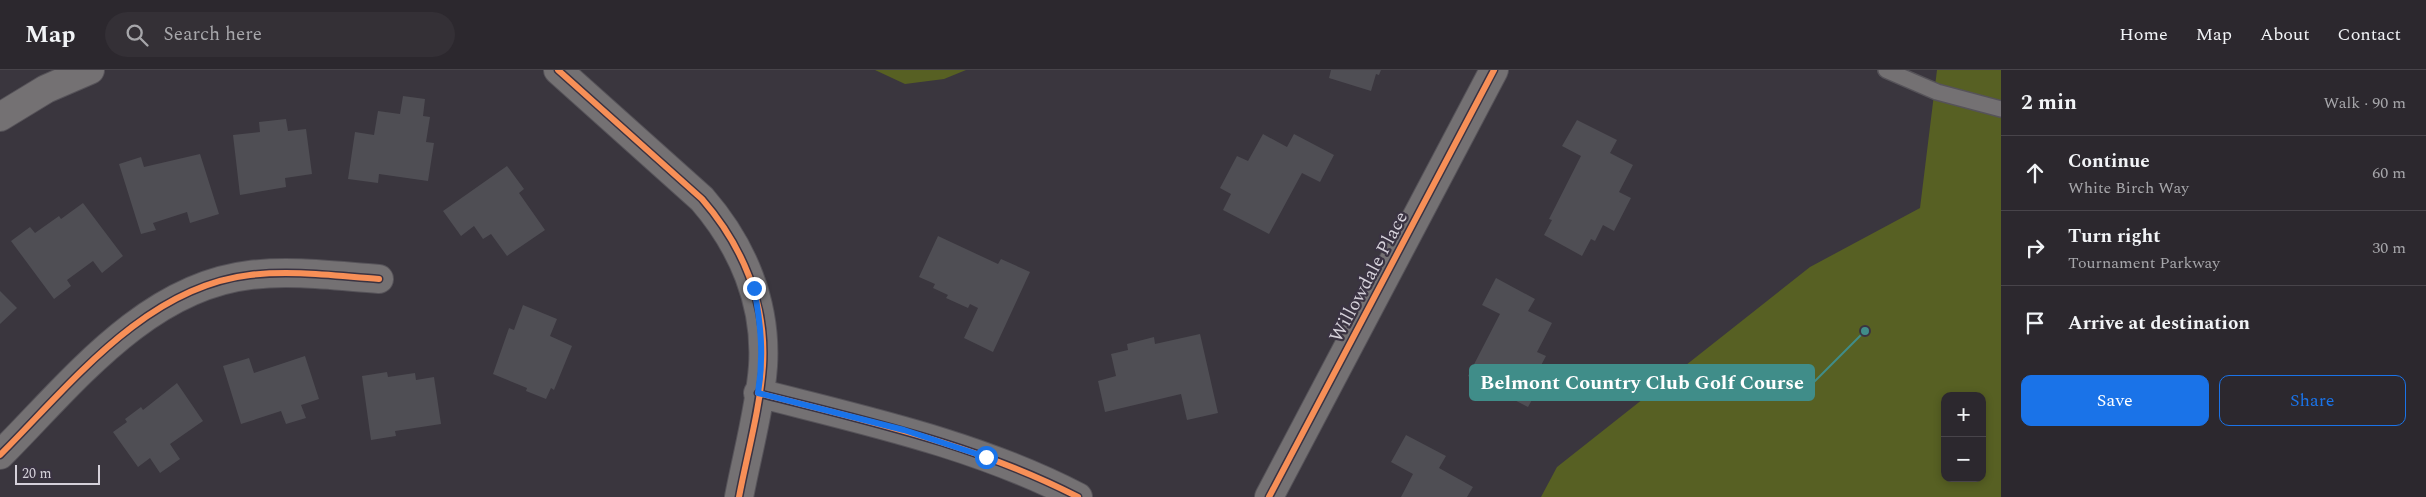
<!DOCTYPE html>
<html lang="en">
<head>
<meta charset="utf-8">
<style>
	body { margin:0; font-family:Spectral,serif; background:#343036; color:#f1f3f6 }
	.controls { position:absolute; right:15px; bottom:15px; display:grid; overflow:hidden; border-radius:10px; box-shadow:0 2px 8px #0003 }
	.controls button { width:45px; height:45px; display:grid; place-items:center; padding:0; border:0; border-bottom:1px solid #48444a; background:#2c282e; color:#f1f3f6; font:25px sans-serif }
	.scale { position:absolute; left:15px; bottom:12px; width:85px; box-sizing:border-box; padding-left:5px; border:2px solid #d5d1da; border-top:0; font-size:14px; line-height:18px; white-space:nowrap; color:#d5d1da; -webkit-text-stroke:4px #3a3342; paint-order:stroke }
	.stop { position:absolute; width:15px; height:15px; margin:-11px; border:4px solid #1a73e8; border-radius:50%; background:#fff }
	.stop.end { background:#1a73e8; border-color:#fff; box-shadow:0 1px 5px #0008 }
	.list { margin:0; padding:0; list-style:none }
	h2 { display:flex; justify-content:space-between; align-items:center; height:65px; margin:0; padding:0 20px; font-size:21px }
	h2 small { font-size:16px; font-weight:400; color:#a6a6aa }
	.list li { display:grid; grid-template-columns:32px 1fr auto; gap:15px; align-items:center; box-sizing:border-box; height:75px; padding:0 20px; border-top:1px solid #48444a }
	.list b { display:block; font-size:19px; white-space:nowrap }
	.list p { margin:0; font-size:16px; white-space:nowrap; color:#a6a6aa }
	.list em { font-size:16px; font-style:normal; color:#a6a6aa }
	.actions { display:flex; gap:10px; padding:15px 20px }
	.actions a { flex:1; padding:11px 0; border:1px solid #1a73e8; border-radius:10px; text-align:center; font-size:18px; color:#1a73e8 }
	.actions .main { background:#1a73e8; color:#fff }
	.icon { flex:none; width:28px; height:28px; fill:none; stroke:currentColor; stroke-width:2; stroke-linecap:round; stroke-linejoin:round }
	.map { position:relative; flex:none; width:2001px; height:427px; overflow:hidden }
	header { display:flex; align-items:center; gap:30px; box-sizing:border-box; height:70px; padding:0 25px; background:#2c282e; border-bottom:1px solid #48444a }
	header strong { font-size:24px }
	nav { display:flex; gap:28px; margin-inline-start:auto; font-size:18px }
	.search { width:350px; height:45px; background:#343036; display:flex; align-items:center; gap:12px; box-sizing:border-box; padding:0 18px; border-radius:28px; color:#a6a6aa; font-size:19px }
	main { display:flex }
	aside { flex:1; background:#2c282e }
	.map>svg:first-child { display:block }
</style>
</head>
<body>
<header>
<strong>Map</strong>
<div class="search"><svg class="icon" aria-label="search" viewBox="0 0 24 24"><circle cx="10" cy="10" r="6"/><path d="M15 15l6 6"/></svg>Search here</div>
<nav><a>Home</a><a>Map</a><a>About</a><a>Contact</a></nav>
</header>
<main>
<div class="map">
<svg width="2001" height="427" viewBox="0 0 2001 427">
	<rect width="100%" height="100%" fill="#3a363e"/>
	<path fill="#576023" fill-rule="evenodd" d="M875,0H966L944,9L905,14Z
		M1937,0H2001V427H1541L1557,397L1810,197L1920,138ZM1945,326H1982V408H1945Z"/>
	<path fill="#4f4e54" d="M1331,0H1381L1379,5L1376,4L1371,21L1329,8Z
		M403,26L425,29L423,46L430,47L426,72L434,73L428,111L379,104L378,113L348,109L355,62L374,65L378,41L400,44Z
		M286,49L288,61L306,59L312,104L285,108L286,117L240,125L233,65L260,62L259,52Z
		M1577,50L1617,70L1610,83L1633,95L1619,122L1631,128L1614,161L1603,155L1595,171L1591,169L1582,186L1544,165L1552,150L1549,149L1581,86L1562,76Z
		M1263,64L1287,77L1294,64L1334,85L1320,112L1302,103L1269,164L1223,140L1231,124L1220,118L1237,86L1248,91Z
		M200,84L219,144L190,153L187,142L153,153L156,160L141,164L119,94L141,87L144,97Z
		M507,96L524,119L519,123L545,160L507,186L491,164L483,169L474,156L461,166L443,141Z
		M83,133L123,186L102,203L93,191L67,210L71,216L54,229L11,171L30,157L35,163L59,146L61,149Z
		M938,166L998,194L1001,189L1030,202L993,282L964,268L978,238L970,234L968,238L946,228L948,225L933,218L935,214L919,207Z
		M1496,208L1535,229L1528,241L1552,253L1537,282L1546,286L1531,314L1538,319L1528,337L1468,306L1500,244L1482,235Z
		M0,221L17,238L0,254Z
		M523,235L557,249L550,266L572,276L554,320L551,318L546,329L526,321L527,318L493,304L509,258L514,260Z
		M1200,264L1218,343L1187,350L1181,324L1105,342L1098,311L1116,306L1111,284L1128,280L1127,274L1154,267L1155,274Z
		M305,286L319,329L301,335L306,348L286,354L281,341L241,354L223,296L249,288L254,303Z
		M387,302L388,307L415,303L416,310L434,307L441,354L395,361L396,366L371,370L362,306Z
		M177,313L203,351L170,374L180,389L160,403L150,388L138,397L113,362L127,352L125,349L141,337L143,340Z
		M1406,365L1446,386L1439,398L1473,417L1467,427H1401L1413,404L1391,392Z"/>
	<g fill="none" stroke-linecap="round" stroke-linejoin="round">
		<defs>
			<path id="lane" d="M1886,0L1937,22L2001,39"/>
			<path id="street" d="M558,0L702,129C742,175 767,233 763,296C760,338 747,385 739,427
				M0,47L46,19L90,0
				M758,323C867,351 978,375 1078,427
				M0,385C70,315 145,217 250,205C293,200 336,206 379,209
				M1269,427L1494,0"/>
		</defs>
		<use href="#lane" stroke="#565359" stroke-width="18"/>
		<use href="#street" stroke="#565359" stroke-width="30"/>
		<use href="#lane" stroke="#747173" stroke-width="15"/>
		<use href="#street" stroke="#747173" stroke-width="28"/>
		<defs>
			<path id="cycleway" d="M558,0L702,129C742,175 767,233 763,296C760,338 747,385 739,427
				M758,323C867,351 978,375 1078,427
				M0,385C70,315 145,217 250,205C293,200 336,206 379,209
				M1269,427L1494,0"/>
		</defs>
		<use href="#cycleway" stroke="#3a3342" stroke-width="9"/>
		<use href="#cycleway" stroke="#f78f57" stroke-width="6"/>
	</g>
	<g fill="none" stroke-linecap="round" stroke-linejoin="round">
		<path stroke="#1a73e8" stroke-width="6" d="M754,218C761,254 764,287 758,323L904,360L986,387"/>
	</g>
	<g text-anchor="middle" dominant-baseline="central" stroke-width="4.5" stroke-linejoin="round" paint-order="stroke">
		<g font-size="19" fill="#d5d1da" stroke="#3a3342">
			<text transform="translate(1369 207) rotate(-62)">Willowdale Place</text>
		</g>
	</g>
	<path fill="none" stroke="#408d89" stroke-width="2" d="M1865 261L1814 312"/>
	<circle fill="#408d89" stroke="#3a3342" stroke-width="2" cx="1865" cy="261" r="5"/>
	<rect fill="#408d89" stroke="#408d89" stroke-width="2" x="1470" y="295" width="344" height="35" rx="5"/>
	<g font-size="20" text-anchor="middle" font-weight="bold" fill="#fff">
		<text x="1642" y="319">Belmont Country Club Golf Course</text>
	</g>
</svg>
<div class="controls">
<button>+</button>
<button>−</button>
</div>
<div class="scale">20 m</div>
<div class="stop" style="left:986px;top:387px"></div>
<div class="stop end" style="left:754px;top:218px"></div>
</div>
<aside>
<h2>2 min<small>Walk · 90 m</small></h2>
<ul class="list">
<li><svg class="icon" aria-label="ahead" viewBox="0 0 24 24"><path d="M12 20V5M6 11l6-6 6 6"/></svg><div><b>Continue</b><p>White Birch Way</p></div><em>60 m</em></li>
<li><svg class="icon" aria-label="right" viewBox="0 0 24 24"><path d="M7 20v-9h11M14 6l5 5-5 5"/></svg><div><b>Turn right</b><p>Tournament Parkway</p></div><em>30 m</em></li>
<li><svg class="icon" aria-label="arrive" viewBox="0 0 24 24"><path d="M6 21V4h12l-3 4 3 4H6"/></svg><div><b>Arrive at destination</b></div></li>
</ul>
<div class="actions"><a class="main">Save</a><a>Share</a></div>
</aside>
</main>
</body>
</html>
